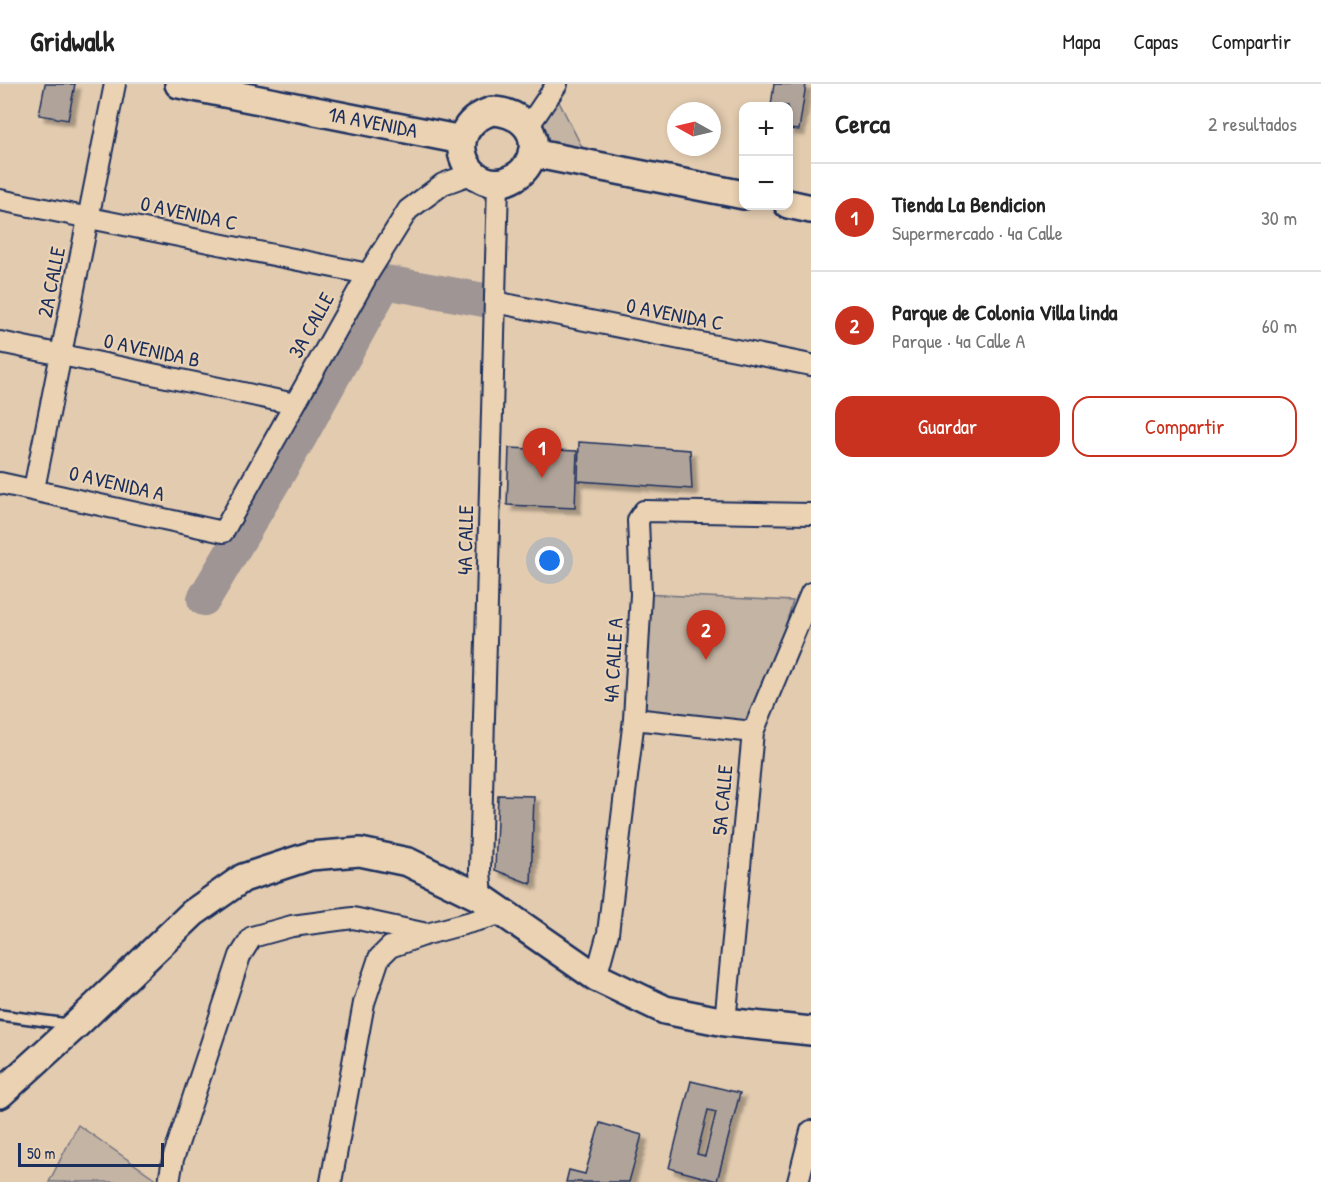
<!DOCTYPE html>
<html lang="es">
<head>
<meta charset="utf-8">
<style>
	body { margin:0; font-family:"Patrick Hand",sans-serif; background:#f6f6f6; color:#222 }
	.controls { position:absolute; right:18px; top:18px; display:grid; overflow:hidden; border-radius:12px; box-shadow:0 3px 9px #0003 }
	.controls button { width:54px; height:54px; display:grid; place-items:center; padding:0; border:0; border-bottom:2px solid #e0e0e0; background:#fff; color:#222; font:30px sans-serif }
	.compass { position:absolute; left:667px; top:18px; width:54px; height:54px; border-radius:50%; background:#fff; box-shadow:0 3px 9px #0003; rotate:278deg }
	.scale { position:absolute; left:18px; bottom:15px; width:146px; box-sizing:border-box; padding-left:6px; border:3px solid #1b2f5e; border-top:0; font-size:16px; line-height:21px; white-space:nowrap; color:#1b2f5e; -webkit-text-stroke:4px #ead2b2; paint-order:stroke }
	.you { position:absolute; left:550px; top:477px; width:21px; height:21px; margin:-15px; border:4px solid #fff; border-radius:50%; background:#1a73e8; box-shadow:0 0 0 9px #1a73e833 }
	.badge { display:grid; place-items:center; width:39px; height:39px; border-radius:50%; background:#c8321e; color:#fff; font-size:20px; font-weight:700 }
	.pin { position:absolute; translate:-50% -50px; filter:drop-shadow(0 2px 3px #0008) }
	.pin::after { content:''; position:absolute; top:32px; width:21px; height:18px; background:inherit; clip-path:polygon(0 0,100% 0,50% 100%) }
	.list { margin:0; padding:0; list-style:none }
	h2 { display:flex; justify-content:space-between; align-items:center; height:78px; margin:0; padding:0 24px; font-size:26px }
	h2 small { font-size:20px; font-weight:400; color:#767676 }
	.list li { display:grid; grid-template-columns:39px 1fr auto; gap:18px; align-items:center; box-sizing:border-box; height:108px; padding:0 24px; border-top:2px solid #e0e0e0 }
	.list b { display:block; font-size:22px; white-space:nowrap }
	.list p { margin:0; font-size:20px; white-space:nowrap; color:#767676 }
	.list em { font-size:20px; font-style:normal; color:#767676 }
	.actions { display:flex; gap:12px; padding:18px 24px }
	.actions a { flex:1; padding:14px 0; border:2px solid #c8321e; border-radius:18px; text-align:center; font-size:21px; color:#c8321e }
	.actions .main { background:#c8321e; color:#fff }
	.map { position:relative; flex:none; width:811px; height:1098px; overflow:hidden }
	header { display:flex; align-items:center; gap:36px; box-sizing:border-box; height:84px; padding:0 30px; background:#fff; border-bottom:2px solid #e0e0e0 }
	header strong { font-size:28px }
	nav { display:flex; gap:33px; margin-inline-start:auto; font-size:21px }
	main { display:flex }
	aside { flex:1; background:#fff }
	.map>svg:first-child { display:block }
</style>
</head>
<body>
<header>
<strong>Gridwalk</strong>
<nav><a>Mapa</a><a>Capas</a><a>Compartir</a></nav>
</header>
<main>
<div class="map">
<svg width="811" height="1098" viewBox="0 0 811 1098">
	<defs>
		<filter id="shadow"><feDropShadow dx="5.5" dy="5.5" stdDeviation="1.5" flood-color="#0004"/></filter>
	</defs>
	<rect width="100%" height="100%" fill="#e2cbaf"/>
	<filter id="ink" filterUnits="userSpaceOnUse"><feTurbulence type="fractalNoise" baseFrequency=".0167" numOctaves="2"/><feDisplacementMap in="SourceGraphic" scale="12" xChannelSelector="R" yChannelSelector="G"/><feConvolveMatrix kernelMatrix="1 2 1 2 8 2 1 2 1" color-interpolation-filters="sRGB"/></filter>
	<g filter="url(#ink)">
		<path fill="#c4b4a3" stroke="#707280" stroke-width="1.5" d="M555,10L582,63H536L528,43Z
			M641,510L793,517L753,648L634,635Z
			M78,1041L160,1098H49Z"/>
		<g fill="none" stroke-linecap="round" stroke-linejoin="round">
			<path stroke="#9e9594" stroke-width="34" d="M204,515L300,353L385,198L495,218"/>
		</g>
		<path fill="#b0a49a" stroke="#1b2f5e" stroke-width="1.5" fill-rule="evenodd" filter="url(#shadow)" d="M45,0H75L68,36L39,31Z
			M774,0H806L799,46L788,45V22H771Z
			M579,358L690,366L692,405L578,397Z
			M509,364L577,367L575,424L507,421Z
			M498,711L534,712L531,800L495,786Z
			M691,997L740,1009L717,1097L669,1084ZM708,1026L716,1028L705,1072L697,1070Z
			M600,1039L642,1051L629,1098H566L569,1086L585,1090Z"/>
		<g fill="none" stroke-linecap="round" stroke-linejoin="round">
			<defs>
				<path id="lane" d="M0,931L68,940"/>
				<path id="street" d="M528,43L557,0
					M0,116L368,190
					M495,218L811,281
					M0,258L295,320
					M0,399L223,448L368,190L408,126L443,100L473,89
					M34,405L115,0
					M634,635L753,648
					M482,814L480,786L498,99
					M596,893L608,849L634,635L641,510L638,436L644,427L811,430
					M725,938L753,648L811,509
					M169,1098L173,1075L240,872L252,853L292,842L353,834L427,850
					M331,1098L364,919L379,874L390,863L427,850L504,829
					M798,1098L811,1047"/>
				<path id="secondary" d="M179,0L462,56
					M492,27C517,28 539,44 532,71C529,80 524,88 515,93C471,119 433,46 492,27Z
					M532,69L744,111
					M788,120L811,125
					M0,1010L76,941L193,829L243,794L310,772L360,768L408,778L482,814L596,893L665,926L725,938L811,947"/>
			</defs>
			<use href="#lane" stroke="#1b2f5e" stroke-width="14"/>
			<use href="#street" stroke="#1b2f5e" stroke-width="24"/>
			<use href="#secondary" stroke="#1b2f5e" stroke-width="32"/>
			<use href="#lane" stroke="#ead2b2" stroke-width="9"/>
			<use href="#street" stroke="#ead2b2" stroke-width="20"/>
			<use href="#secondary" stroke="#ead2b2" stroke-width="27"/>
		</g>
	</g>
	<g text-anchor="middle" dominant-baseline="central" stroke-width="4.5" stroke-linejoin="round" paint-order="stroke">
		<g font-size="21" fill="#1b2f5e" stroke="#ead2b2">
			<text transform="translate(373 38) rotate(11)">1A AVENIDA</text>
			<text transform="translate(189 129) rotate(12)">0 AVENIDA C</text>
			<text transform="translate(51 198) rotate(-79)">2A CALLE</text>
			<text transform="translate(675 230) rotate(11)">0 AVENIDA C</text>
			<text transform="translate(311 241) rotate(-61)">3A CALLE</text>
			<text transform="translate(152 266) rotate(12)">0 AVENIDA B</text>
			<text transform="translate(117 399) rotate(13)">0 AVENIDA A</text>
			<text transform="translate(465 456) rotate(-89)">4A CALLE</text>
			<text transform="translate(613 576) rotate(-87)">4A CALLE A</text>
			<text transform="translate(722 716) rotate(-85)">5A CALLE</text>
		</g>
	</g>
</svg>
<div class="controls">
<button>+</button>
<button>−</button>
</div>
<svg class="compass" viewBox="-18 -18 36 36"><path d="M0-13l5 13h-10z" fill="#e53935"/><path d="M0 13l5-13h-10z" fill="#767676"/></svg>
<div class="scale">50 m</div>
<div class="you"></div>
<div class="pin badge" style="left:542px;top:394px">1</div>
<div class="pin badge" style="left:706px;top:576px">2</div>
</div>
<aside>
<h2>Cerca<small>2 resultados</small></h2>
<ul class="list">
<li><span class="badge">1</span><div><b>Tienda La Bendicion</b><p>Supermercado · 4a Calle</p></div><em>30 m</em></li>
<li><span class="badge">2</span><div><b>Parque de Colonia Villa linda</b><p>Parque · 4a Calle A</p></div><em>60 m</em></li>
</ul>
<div class="actions"><a class="main">Guardar</a><a>Compartir</a></div>
</aside>
</main>
</body>
</html>
